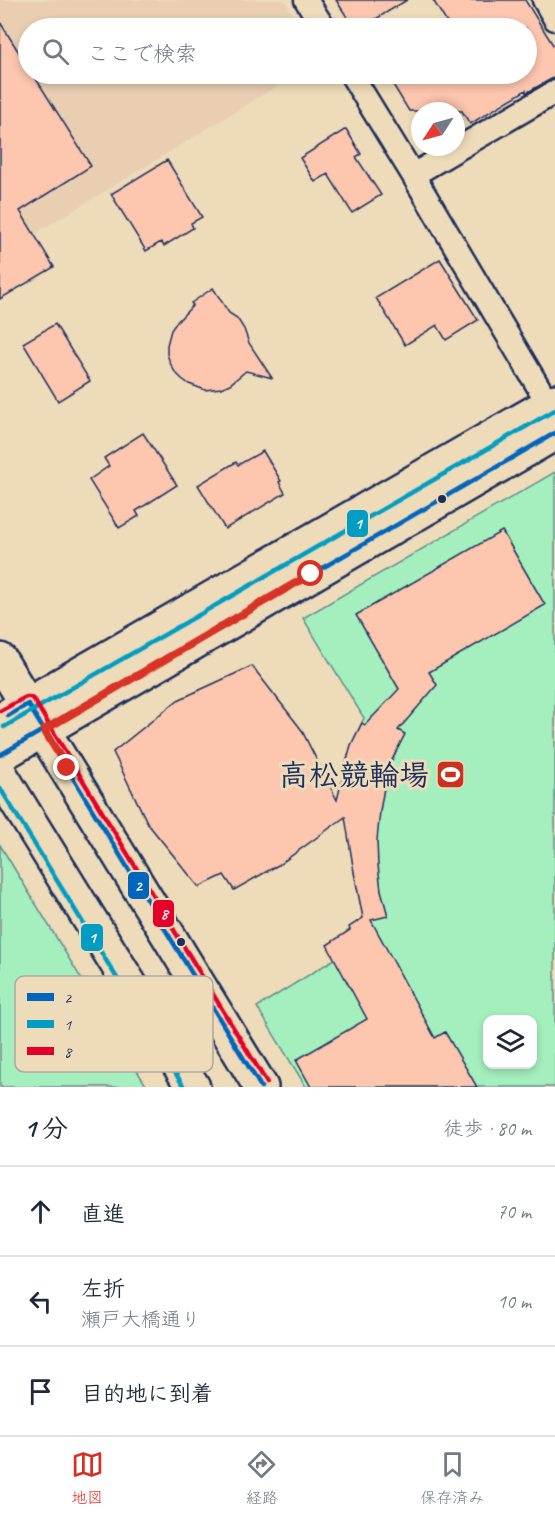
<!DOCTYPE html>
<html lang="ja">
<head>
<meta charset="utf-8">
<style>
	body { margin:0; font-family:Caveat,"Klee One",sans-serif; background:#f6f6f7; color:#1f2937 }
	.controls { position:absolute; right:18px; bottom:18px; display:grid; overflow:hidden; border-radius:12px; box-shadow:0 3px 9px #0003 }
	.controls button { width:54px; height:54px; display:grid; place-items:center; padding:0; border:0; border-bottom:2px solid #e0e1e3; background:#fff; color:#1f2937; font:30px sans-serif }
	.compass { position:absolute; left:411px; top:102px; width:54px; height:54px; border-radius:50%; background:#fff; box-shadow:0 3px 9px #0003; rotate:234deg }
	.stop { position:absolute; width:18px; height:18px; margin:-14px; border:4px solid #d93025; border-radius:50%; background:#fff }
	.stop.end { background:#d93025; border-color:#fff; box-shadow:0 2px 6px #0008 }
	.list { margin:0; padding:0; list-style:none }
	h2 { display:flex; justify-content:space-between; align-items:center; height:78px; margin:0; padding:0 24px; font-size:26px }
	h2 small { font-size:20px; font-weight:400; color:#747a83 }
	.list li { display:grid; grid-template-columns:39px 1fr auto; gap:18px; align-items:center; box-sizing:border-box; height:90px; padding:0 24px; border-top:2px solid #e0e1e3 }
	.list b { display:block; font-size:22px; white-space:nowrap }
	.list p { margin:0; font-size:20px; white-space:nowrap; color:#747a83 }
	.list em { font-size:20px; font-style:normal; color:#747a83 }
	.icon { flex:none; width:33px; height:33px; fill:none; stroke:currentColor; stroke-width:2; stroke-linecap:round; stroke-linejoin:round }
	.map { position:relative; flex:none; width:555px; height:1087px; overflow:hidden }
	.search { position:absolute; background:#fff; box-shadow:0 3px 9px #0003; left:18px; right:18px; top:18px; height:66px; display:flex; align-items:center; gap:15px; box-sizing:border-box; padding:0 21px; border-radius:33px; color:#747a83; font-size:22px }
	.sheet { height:348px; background:#fff }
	nav { display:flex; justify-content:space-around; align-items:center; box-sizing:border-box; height:84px; border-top:2px solid #e0e1e3; background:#fff; font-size:16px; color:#747a83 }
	nav a { display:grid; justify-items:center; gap:3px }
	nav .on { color:#d93025 }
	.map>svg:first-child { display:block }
</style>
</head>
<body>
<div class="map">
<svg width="555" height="1087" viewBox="0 0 555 1087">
	<rect width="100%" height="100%" fill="#eedbb9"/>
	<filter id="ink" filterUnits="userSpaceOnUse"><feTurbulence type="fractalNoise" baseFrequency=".0167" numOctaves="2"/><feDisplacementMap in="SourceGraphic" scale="12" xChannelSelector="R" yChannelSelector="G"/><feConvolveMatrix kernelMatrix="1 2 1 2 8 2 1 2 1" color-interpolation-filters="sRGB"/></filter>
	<g filter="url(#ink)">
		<path fill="#e9ceb2" d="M0,0H284L302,28H28V74H297L0,255Z"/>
		<path fill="#a5efbe" stroke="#608f8e" stroke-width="1.5" fill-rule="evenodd" d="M555,472V1087H306L257,1007L375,934L360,902L354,872L345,812V766L351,745L364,718L303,618ZM488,1020H532V1064H488Z
			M0,845L147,1087H0Z"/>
		<path fill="#fcc6af" stroke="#1b2f5e" stroke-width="1.5" d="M336,0H407L361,28H354Z
			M433,0H525L555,48V77L526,93V90L470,124L462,111H409L392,83L407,74H526V28H450Z
			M0,22L28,67V74H33L91,166L20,211L54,267L0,299Z
			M346,129L361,154L356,157L381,195L352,213L328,174L315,182L300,158Z
			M167,160L202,217L191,223L193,228L164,246L161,242L146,251L111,194Z
			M440,259L478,320L446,340L437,325L405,345L376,298Z
			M213,288L229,313L237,318L244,329L249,343L272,378L246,371L230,384L221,388L205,390L189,384L182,379L175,372L170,363L167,354V345L171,330L176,323L193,305L191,303Z
			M55,324L90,381L58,401L23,343Z
			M143,433L177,485L136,511L139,516L119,528L89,480L109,466L104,458Z
			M263,451L281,481L279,482L285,493L225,529L198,485L236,462L238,465Z
			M502,531L545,605L429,672L437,685L398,730L405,734L389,766L384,788L380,811L377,840L378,865L381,890L388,916L371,920L435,1038L445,1032L477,1087H311L296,1060L367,1019L327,945L350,930L349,927L363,918L354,872L345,817L280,864L234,890L224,875L199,887L148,824L113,752L178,700L252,666L301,729L337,800L351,745L362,723L365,725L399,689L356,615Z"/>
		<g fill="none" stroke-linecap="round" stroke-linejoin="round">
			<defs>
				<path id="street" d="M306,0L324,28
					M544,0L555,19
					M351,74L413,175L555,415
					M413,175L555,92"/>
				<path id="secondary" d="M0,660L261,1087
					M0,720L555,401
					M0,755L555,433
					M0,774L193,1087"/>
			</defs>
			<use href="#street" stroke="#1b2f5e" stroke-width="27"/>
			<use href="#secondary" stroke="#1b2f5e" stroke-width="38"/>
			<use href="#street" stroke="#eedbb9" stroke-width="22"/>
			<use href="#secondary" stroke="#eedbb9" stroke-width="33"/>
			<defs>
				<path id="bus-1" d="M8,716L28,704L261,1087
					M0,755L555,433"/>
				<path id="bus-2" d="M4,727L555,410
					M0,788L184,1087"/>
				<path id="bus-3" d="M0,711L26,697H30L34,700L267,1083"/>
			</defs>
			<use href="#bus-1" stroke="#eedbb9" stroke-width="9"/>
			<use href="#bus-2" stroke="#eedbb9" stroke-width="9"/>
			<use href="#bus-3" stroke="#eedbb9" stroke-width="9"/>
			<use href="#bus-1" stroke="#0065bd" stroke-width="4.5"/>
			<use href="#bus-2" stroke="#039dc3" stroke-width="4.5"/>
			<use href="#bus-3" stroke="#e4002b" stroke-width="4.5"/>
		</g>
	</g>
	<g fill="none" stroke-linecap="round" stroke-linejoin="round" filter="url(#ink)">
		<path stroke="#d93025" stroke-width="8" d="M67,768L44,730L311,574"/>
	</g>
	<defs>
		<symbol id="stadium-square" viewBox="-11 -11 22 22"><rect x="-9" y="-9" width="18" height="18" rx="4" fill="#c8321e" stroke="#eedbb9"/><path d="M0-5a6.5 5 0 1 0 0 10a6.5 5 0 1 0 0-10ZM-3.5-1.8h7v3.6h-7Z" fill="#fff"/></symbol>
	</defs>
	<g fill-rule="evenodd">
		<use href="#stadium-square" x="434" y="758" width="33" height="33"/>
	</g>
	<g fill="#1b2f5e" stroke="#eedbb9" stroke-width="2">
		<circle cx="442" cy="499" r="5"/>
		<circle cx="181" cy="942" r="5"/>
	</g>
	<g text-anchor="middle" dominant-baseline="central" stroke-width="6" stroke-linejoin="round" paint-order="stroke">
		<g font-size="30" font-weight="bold" fill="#1b2f5e" stroke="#eedbb9" text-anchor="end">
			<text x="429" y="775">高松競輪場</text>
		</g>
	</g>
	<rect x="15" y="976" width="198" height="96" rx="9" fill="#eedbb9" stroke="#afa79e" stroke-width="1.5"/>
	<rect x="27" y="993" width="27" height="8" fill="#0065bd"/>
	<rect x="27" y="1020" width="27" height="8" fill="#039dc3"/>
	<rect x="27" y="1047" width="27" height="8" fill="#e4002b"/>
	<g font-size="16" fill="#1b2f5e">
		<text x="64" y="1003">2</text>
		<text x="64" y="1030">1</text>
		<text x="64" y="1057">8</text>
	</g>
	<g stroke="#eedbb9" stroke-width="2">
		<rect x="346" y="509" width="23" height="29" rx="6" fill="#039dc3"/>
		<rect x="127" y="871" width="23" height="29" rx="6" fill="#0065bd"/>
		<rect x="152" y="899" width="23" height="29" rx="6" fill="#e4002b"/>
		<rect x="80" y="923" width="24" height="29" rx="6" fill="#039dc3"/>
	</g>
	<g font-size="16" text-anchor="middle" font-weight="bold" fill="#fff">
		<text x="358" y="529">1</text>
		<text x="138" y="891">2</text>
		<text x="164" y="919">8</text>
		<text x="92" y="943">1</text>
	</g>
</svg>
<div class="controls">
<button><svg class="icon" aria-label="layers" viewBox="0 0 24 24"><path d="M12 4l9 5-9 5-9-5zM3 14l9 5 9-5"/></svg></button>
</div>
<svg class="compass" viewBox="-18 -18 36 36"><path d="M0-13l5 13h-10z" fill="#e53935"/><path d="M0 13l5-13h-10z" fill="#747a83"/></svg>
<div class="stop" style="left:311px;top:574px"></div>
<div class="stop end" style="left:67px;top:768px"></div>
<div class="search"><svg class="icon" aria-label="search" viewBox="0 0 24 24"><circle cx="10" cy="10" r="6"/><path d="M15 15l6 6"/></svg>ここで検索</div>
</div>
<section class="sheet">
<h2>1 分<small>徒歩 · 80 m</small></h2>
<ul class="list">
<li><svg class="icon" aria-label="ahead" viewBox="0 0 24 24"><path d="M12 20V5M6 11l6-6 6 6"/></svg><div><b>直進</b></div><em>70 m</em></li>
<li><svg class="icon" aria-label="left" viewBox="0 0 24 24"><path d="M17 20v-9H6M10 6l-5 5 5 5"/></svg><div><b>左折</b><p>瀬戸大橋通り</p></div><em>10 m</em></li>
<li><svg class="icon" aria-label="arrive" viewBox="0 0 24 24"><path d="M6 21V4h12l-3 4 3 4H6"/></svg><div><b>目的地に到着</b></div></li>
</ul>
</section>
<nav>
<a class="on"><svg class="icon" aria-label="map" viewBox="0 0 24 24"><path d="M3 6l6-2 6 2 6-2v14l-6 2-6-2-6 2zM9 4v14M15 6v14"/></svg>地図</a>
<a><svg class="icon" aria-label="directions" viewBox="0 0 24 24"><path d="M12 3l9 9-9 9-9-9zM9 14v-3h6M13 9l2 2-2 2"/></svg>経路</a>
<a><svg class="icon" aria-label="saved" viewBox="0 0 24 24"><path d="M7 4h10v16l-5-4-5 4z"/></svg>保存済み</a>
</nav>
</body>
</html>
